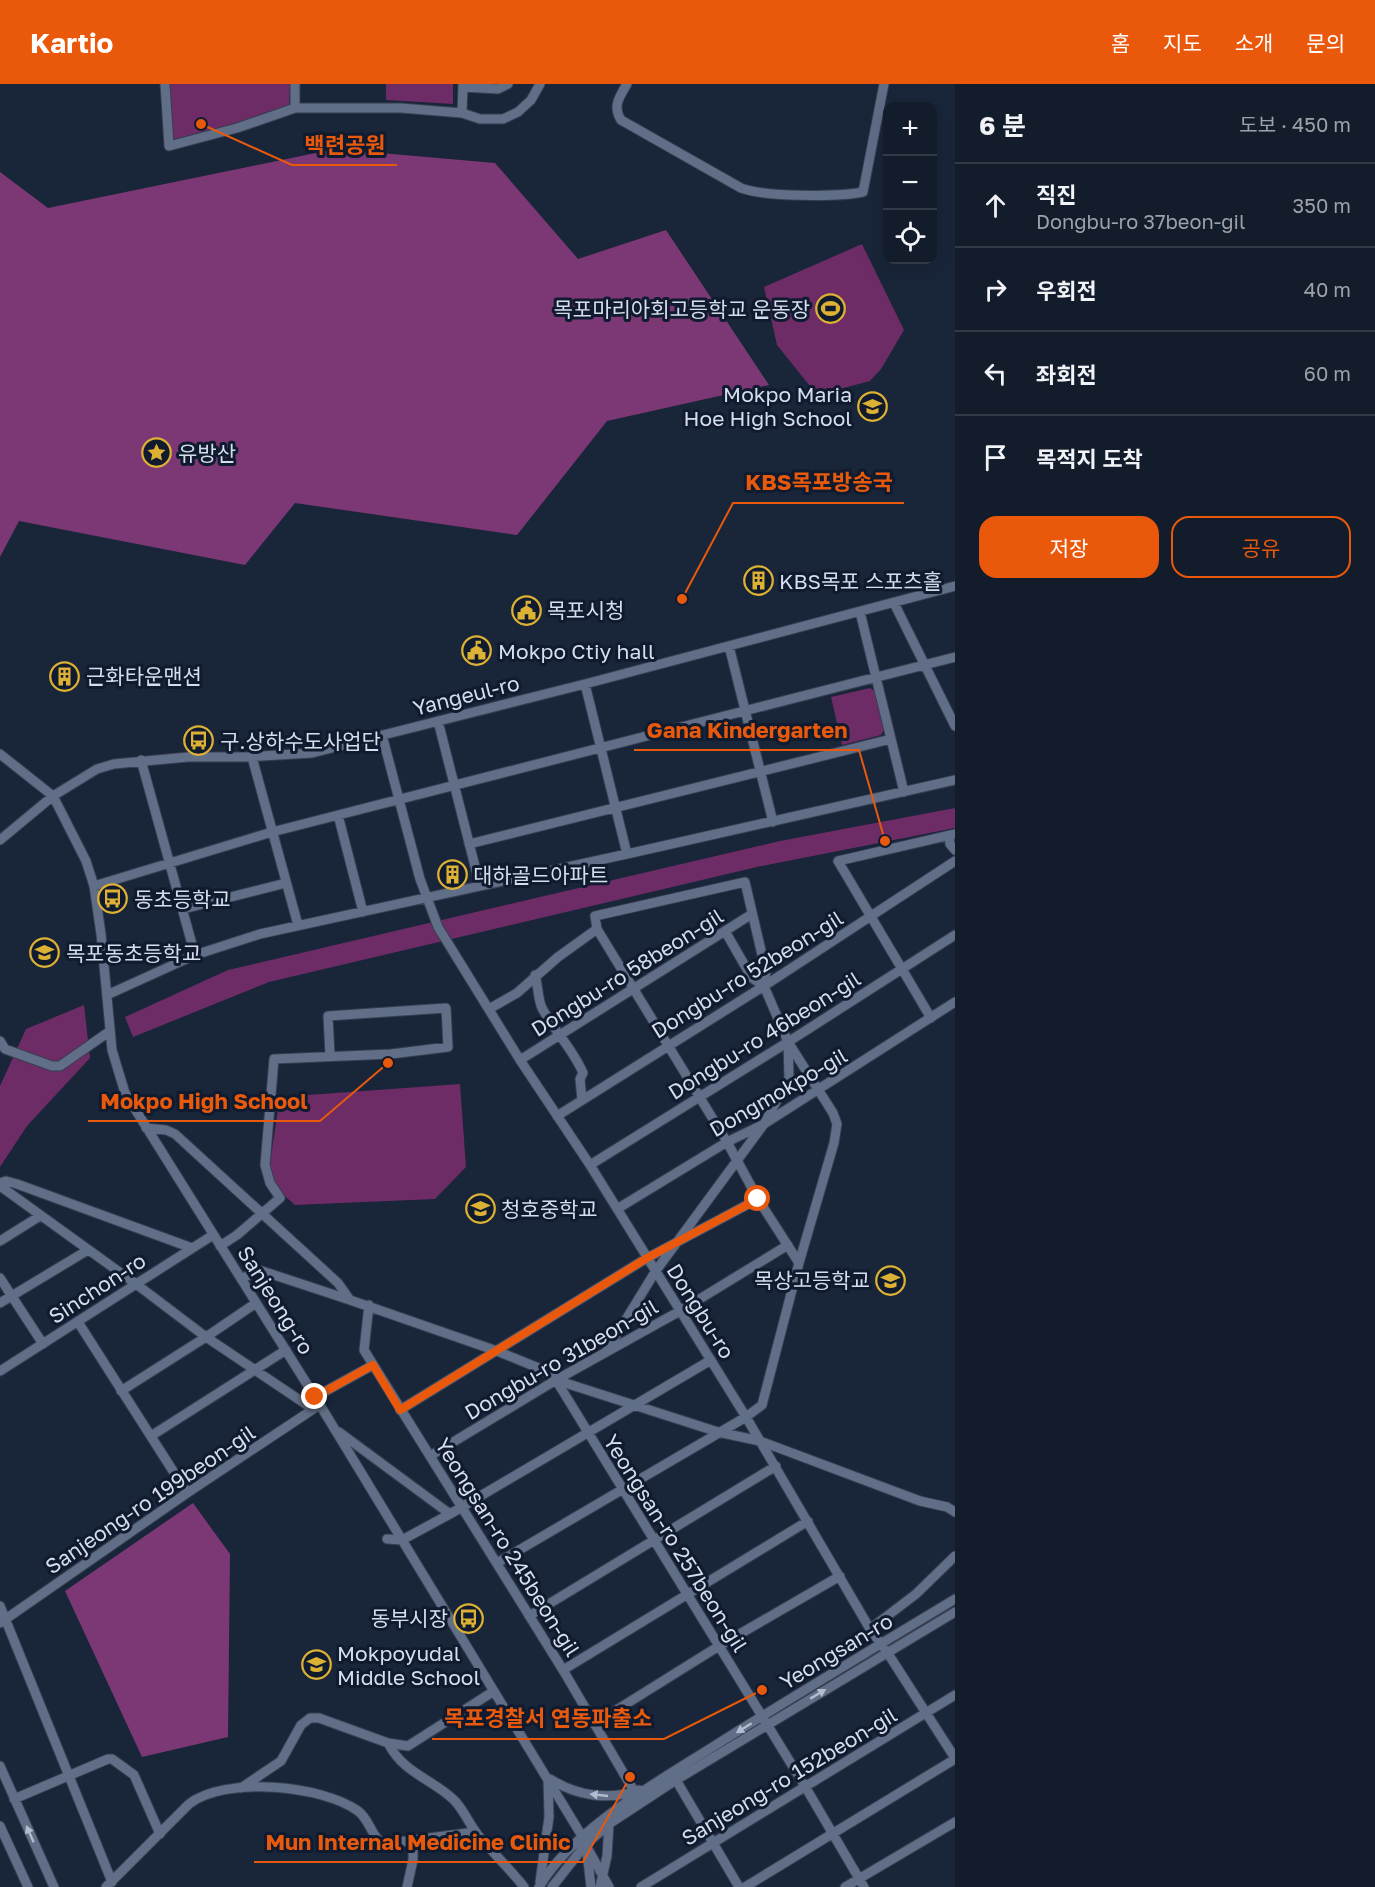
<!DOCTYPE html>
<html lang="ko">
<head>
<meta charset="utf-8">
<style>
	body { margin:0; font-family:"Golos Text","Noto Sans KR",sans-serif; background:#1c2533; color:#f1f3f6 }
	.controls { position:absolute; right:18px; top:18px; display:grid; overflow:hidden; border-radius:12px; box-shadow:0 6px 24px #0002 }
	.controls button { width:54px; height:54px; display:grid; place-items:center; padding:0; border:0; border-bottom:2px solid #323a47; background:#131c2b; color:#f1f3f6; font:30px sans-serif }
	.stop { position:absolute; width:18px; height:18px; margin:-14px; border:4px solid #ea580c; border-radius:50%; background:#fff }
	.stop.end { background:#ea580c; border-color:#fff; box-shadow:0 2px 6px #0008 }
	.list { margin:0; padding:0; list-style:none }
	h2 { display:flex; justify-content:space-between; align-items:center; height:78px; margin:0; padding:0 24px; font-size:26px }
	h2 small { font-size:20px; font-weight:400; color:#9da1a9 }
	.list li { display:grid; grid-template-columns:39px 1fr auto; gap:18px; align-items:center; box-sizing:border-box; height:84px; padding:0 24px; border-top:2px solid #323a47 }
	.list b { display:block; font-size:22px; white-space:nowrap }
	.list p { margin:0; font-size:20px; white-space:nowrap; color:#9da1a9 }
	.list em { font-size:20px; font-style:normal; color:#9da1a9 }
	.actions { display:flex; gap:12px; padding:18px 24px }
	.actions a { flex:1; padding:14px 0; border:2px solid #ea580c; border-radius:18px; text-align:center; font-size:21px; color:#ea580c }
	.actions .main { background:#ea580c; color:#fff }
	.icon { flex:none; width:33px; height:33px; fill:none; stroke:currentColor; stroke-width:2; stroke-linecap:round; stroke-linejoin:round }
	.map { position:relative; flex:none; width:955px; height:1803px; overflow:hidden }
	header { display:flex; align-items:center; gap:36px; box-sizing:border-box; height:84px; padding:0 30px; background:#ea580c; color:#fff }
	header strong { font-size:28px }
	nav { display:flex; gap:33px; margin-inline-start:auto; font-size:21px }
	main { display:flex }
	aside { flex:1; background:#131c2b }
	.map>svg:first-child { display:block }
</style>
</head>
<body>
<header>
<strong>Kartio</strong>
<nav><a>홈</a><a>지도</a><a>소개</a><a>문의</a></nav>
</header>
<main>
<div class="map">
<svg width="955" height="1803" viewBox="0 0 955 1803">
	<rect width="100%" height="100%" fill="#192539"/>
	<path fill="#6d2c66" d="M170,0H290L289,25L172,56Z
		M386,0H453V20L386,16Z
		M862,160L904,246L881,285L870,297L817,311L777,261L764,203Z
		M870,604L875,607L884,645L881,651L842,661L831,613Z
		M955,724V744L757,783L269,898L133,953L125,933L228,886L780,757Z
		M84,921L90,974L27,1042L0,1083V1002L26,945Z
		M460,1000L466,1083L435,1115L295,1121L279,1107L269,1085L280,1013Z"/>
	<path fill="#7c3875" d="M335,65L495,79L578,175L666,146L769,301L607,337L517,451L295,419L245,481L19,437L0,473V88L48,124Z
		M193,1419L230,1470L228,1653L142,1673L65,1507Z"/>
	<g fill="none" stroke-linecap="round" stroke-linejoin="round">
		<defs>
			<path id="minor" d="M165,0L169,62L237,44L295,24H401L462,29L480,35H503L518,28L531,16L540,0
				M627,0C620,12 612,22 621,36L741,104C764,113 839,113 863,108L884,0
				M463,3L498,5L508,0
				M295,24V0
				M462,29L463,0
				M894,519L955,642
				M860,528L904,708
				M729,562L773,738
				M585,600L627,770
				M438,637L480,802
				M382,651L420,795L438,843L520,976L590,1081L746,1333L870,1545L887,1568L955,1674
				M0,670L53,712L86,777L94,802L101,850L112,966L125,1009L320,1321L582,1752L586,1760L591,1803
				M252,673L298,841
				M141,676L195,871
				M338,731L363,828
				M949,752L950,760L955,766
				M0,756L53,712L97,685L114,680L188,673H246L312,669L585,600L955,502
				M469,760L891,655
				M94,802L272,748L955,573
				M183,825L286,799
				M535,891C538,901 538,916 542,924C554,947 573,965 583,989L580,995L582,1016
				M764,902L766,888L745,798L595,832L597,845L727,1058L758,1115L799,1179
				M107,911L195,871L260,850L627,770L955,696
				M489,925L517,909L558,873L597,845
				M931,934L838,777L955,750
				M0,957L5,965L52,982H60L110,947
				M520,976L752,830
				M557,1032L764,902L955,777
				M146,1044L166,1046L175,1050L338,1199L350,1216L497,1267L541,1285L556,1296L718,1348L760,1357L920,1417L947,1423L955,1428
				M590,1081L788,958L955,851
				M0,1099L6,1097L17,1100L192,1164
				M0,1102L136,1200L206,1253L310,1323L320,1321
				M617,1125L727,1058L764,1040L955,918
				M0,1157L40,1132
				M220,1162L237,1151L280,1114L270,1099L265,1081L274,975L391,970L448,963L446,924L328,932L330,971
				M0,1194L43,1260
				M241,1195L259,1186L350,1216
				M0,1219L88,1166
				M369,1221L364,1266L563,1586L641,1719
				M78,1238L187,1409
				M606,1268L655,1188L764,1040L789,994L788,958
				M0,1287L213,1151
				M556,1296L806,1704L864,1803
				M121,1307L206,1253L256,1219
				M315,1313L373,1281
				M400,1326L647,1174L758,1115
				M339,1348L450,1430
				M151,1352L286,1266
				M430,1372L556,1296L680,1227L788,1161
				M387,1455L402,1456L450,1430L711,1276
				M497,1479L746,1333L762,1321L799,1179L834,1059L837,1040L833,1029L788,958L764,902L752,894L725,847
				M0,1522L112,1798
				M529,1532L776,1382
				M0,1539L187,1409L318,1322
				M870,1545L916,1510L955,1472
				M563,1586L808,1437
				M594,1640L719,1562L840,1492
				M388,1659C404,1690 431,1694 454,1716C464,1726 469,1740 478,1751C493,1769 510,1785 524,1803
				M0,1682L54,1803
				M550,1695C577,1712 609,1717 639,1706
				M676,1696L739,1803
				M241,1704L281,1677L301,1641L310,1634H319L388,1659L408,1662L494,1607
				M14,1715L108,1675H112L134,1691L160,1750
				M0,1742L28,1803
				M589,1767L609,1803
				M540,1798L549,1733L548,1696
				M106,1803L189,1720C224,1692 322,1701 358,1727C370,1736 371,1752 383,1760L475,1748
				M407,1803L413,1776V1757
				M539,1803C575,1742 663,1695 722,1657C799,1609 877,1562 955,1515
				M552,1803L586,1760L609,1740L676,1696L955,1528
				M600,1803L607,1772L609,1740
				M641,1803L955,1611
				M745,1803L955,1675
				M845,1803L955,1738"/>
		</defs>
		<use href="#minor" stroke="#373f51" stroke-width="11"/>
		<use href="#minor" stroke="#616e87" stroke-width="9"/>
	</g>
	<defs><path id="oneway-solid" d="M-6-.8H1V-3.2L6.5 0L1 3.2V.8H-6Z" transform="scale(1.5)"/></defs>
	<g fill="#b3bcce">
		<use href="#oneway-solid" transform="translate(818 1610) rotate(-31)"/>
		<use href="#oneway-solid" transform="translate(744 1644) rotate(148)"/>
		<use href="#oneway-solid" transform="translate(599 1711) rotate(-174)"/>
		<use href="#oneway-solid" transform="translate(30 1750) rotate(-114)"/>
	</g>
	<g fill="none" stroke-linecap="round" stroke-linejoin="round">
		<path stroke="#ea580c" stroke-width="8" d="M315,1313L373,1281L400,1326L647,1174L758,1115"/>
	</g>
	<defs>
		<symbol id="stadium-ring" viewBox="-11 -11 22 22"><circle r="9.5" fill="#101b2f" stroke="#ddb133" stroke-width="1.5"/><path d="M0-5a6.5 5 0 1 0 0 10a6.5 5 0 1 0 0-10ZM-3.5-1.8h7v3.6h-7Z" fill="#ddb133"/></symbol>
		<symbol id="school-ring" viewBox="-11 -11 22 22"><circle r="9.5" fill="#101b2f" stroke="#ddb133" stroke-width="1.5"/><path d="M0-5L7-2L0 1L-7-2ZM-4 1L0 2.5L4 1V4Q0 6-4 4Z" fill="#ddb133"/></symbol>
		<symbol id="sight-ring" viewBox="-11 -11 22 22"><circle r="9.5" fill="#101b2f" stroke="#ddb133" stroke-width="1.5"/><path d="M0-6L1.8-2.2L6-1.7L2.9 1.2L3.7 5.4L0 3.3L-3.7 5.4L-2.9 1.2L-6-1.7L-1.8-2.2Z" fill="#ddb133"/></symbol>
		<symbol id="building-ring" viewBox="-11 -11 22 22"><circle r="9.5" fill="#101b2f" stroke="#ddb133" stroke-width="1.5"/><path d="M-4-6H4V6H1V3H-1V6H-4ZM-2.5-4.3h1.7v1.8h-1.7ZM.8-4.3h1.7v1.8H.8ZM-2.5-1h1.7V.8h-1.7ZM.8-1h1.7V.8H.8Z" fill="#ddb133"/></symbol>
		<symbol id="civic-ring" viewBox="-11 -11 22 22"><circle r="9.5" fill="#101b2f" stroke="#ddb133" stroke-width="1.5"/><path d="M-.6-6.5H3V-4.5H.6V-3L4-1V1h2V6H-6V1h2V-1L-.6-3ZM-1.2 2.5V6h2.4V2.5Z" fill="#ddb133"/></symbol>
		<symbol id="bus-ring" viewBox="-11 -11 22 22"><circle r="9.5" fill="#101b2f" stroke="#ddb133" stroke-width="1.5"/><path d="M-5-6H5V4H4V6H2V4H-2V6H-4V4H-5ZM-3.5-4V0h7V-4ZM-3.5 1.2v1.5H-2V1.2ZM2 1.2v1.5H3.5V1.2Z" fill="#ddb133"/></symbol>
	</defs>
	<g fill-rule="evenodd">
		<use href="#stadium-ring" x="814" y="208" width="33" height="33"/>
		<use href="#school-ring" x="856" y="306" width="33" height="33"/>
		<use href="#sight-ring" x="140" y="352" width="33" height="33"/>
		<use href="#building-ring" x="742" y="480" width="33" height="33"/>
		<use href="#civic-ring" x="510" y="510" width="33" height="33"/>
		<use href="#civic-ring" x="460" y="550" width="33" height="33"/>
		<use href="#building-ring" x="48" y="576" width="33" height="33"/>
		<use href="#bus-ring" x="182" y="640" width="33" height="33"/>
		<use href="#building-ring" x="436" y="774" width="33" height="33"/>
		<use href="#bus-ring" x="96" y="798" width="33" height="33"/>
		<use href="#school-ring" x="28" y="852" width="33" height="33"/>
		<use href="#school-ring" x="464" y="1108" width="33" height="33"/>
		<use href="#school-ring" x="874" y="1180" width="33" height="33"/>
		<use href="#bus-ring" x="452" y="1518" width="33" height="33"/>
		<use href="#school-ring" x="300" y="1564" width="33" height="33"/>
	</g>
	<g text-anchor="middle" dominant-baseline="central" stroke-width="6" stroke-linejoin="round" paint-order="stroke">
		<g font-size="21" fill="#d6deed" stroke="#101b2f" text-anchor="start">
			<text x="810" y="225" text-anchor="end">목포마리아회고등학교 운동장</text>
			<text x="852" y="310" text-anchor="end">Mokpo Maria<tspan x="852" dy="24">Hoe High School</tspan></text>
			<text x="178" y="369">유방산</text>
			<text x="779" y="497">KBS목포 스포츠홀</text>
			<text x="547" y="526">목포시청</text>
			<text x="498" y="567">Mokpo Ctiy hall</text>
			<text x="86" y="592">근화타운맨션</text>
			<text x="220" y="657">구.상하수도사업단</text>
			<text x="473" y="791">대하골드아파트</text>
			<text x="134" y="815">동초등학교</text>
			<text x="66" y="869">목포동초등학교</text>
			<text x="501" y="1125">청호중학교</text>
			<text x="870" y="1196" text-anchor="end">목상고등학교</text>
			<text x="448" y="1534" text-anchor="end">동부시장</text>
			<text x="337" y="1569">Mokpoyudal<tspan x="337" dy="24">Middle School</tspan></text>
		</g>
		<g font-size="21" fill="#d6deed" stroke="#101b2f">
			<text transform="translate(466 611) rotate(-14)">Yangeul-ro</text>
			<text transform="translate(627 888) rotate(-32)">Dongbu-ro 58beon-gil</text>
			<text transform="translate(747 890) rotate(-32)">Dongbu-ro 52beon-gil</text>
			<text transform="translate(764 951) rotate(-32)">Dongbu-ro 46beon-gil</text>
			<text transform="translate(778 1008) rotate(-30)">Dongmokpo-gil</text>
			<text transform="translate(97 1204) rotate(-33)">Sinchon-ro</text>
			<text transform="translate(276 1216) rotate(58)">Sanjeong-ro</text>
			<text transform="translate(701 1227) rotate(58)">Dongbu-ro</text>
			<text transform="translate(561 1275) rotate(-30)">Dongbu-ro 31beon-gil</text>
			<text transform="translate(150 1415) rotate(-34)">Sanjeong-ro 199beon-gil</text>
			<text transform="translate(676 1459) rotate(58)">Yeongsan-ro 257beon-gil</text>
			<text transform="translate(508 1463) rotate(58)">Yeongsan-ro 245beon-gil</text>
			<text transform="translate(836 1567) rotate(-31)">Yeongsan-ro</text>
			<text transform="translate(789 1692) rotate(-31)">Sanjeong-ro 152beon-gil</text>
		</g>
	</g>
	<path fill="none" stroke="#e8590c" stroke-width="2" d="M201 40L292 81H397M682 515L733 419H904M885 757L859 666H634M388 979L320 1037H88M762 1606L664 1655H432M630 1693L583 1778H254"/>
	<g fill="#e8590c" stroke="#101b2f" stroke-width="2">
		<circle cx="201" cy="40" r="6"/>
		<circle cx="682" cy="515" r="6"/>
		<circle cx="885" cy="757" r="6"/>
		<circle cx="388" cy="979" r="6"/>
		<circle cx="762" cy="1606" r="6"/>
		<circle cx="630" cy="1693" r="6"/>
	</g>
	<g font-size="22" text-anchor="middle" font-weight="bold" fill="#e8590c" stroke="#101b2f" stroke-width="6" stroke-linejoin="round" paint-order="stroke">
		<text x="345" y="69">백련공원</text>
		<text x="819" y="406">KBS목포방송국</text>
		<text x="747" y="654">Gana Kindergarten</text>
		<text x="204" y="1025">Mokpo High School</text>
		<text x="548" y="1642">목포경찰서 연동파출소</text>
		<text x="418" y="1766">Mun Internal Medicine Clinic</text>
	</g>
</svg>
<div class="controls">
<button>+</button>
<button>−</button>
<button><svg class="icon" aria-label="locate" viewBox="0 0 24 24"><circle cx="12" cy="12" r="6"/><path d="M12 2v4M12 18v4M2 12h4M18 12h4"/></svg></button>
</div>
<div class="stop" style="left:758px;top:1115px"></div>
<div class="stop end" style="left:315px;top:1313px"></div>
</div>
<aside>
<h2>6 분<small>도보 · 450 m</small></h2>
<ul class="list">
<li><svg class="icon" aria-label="ahead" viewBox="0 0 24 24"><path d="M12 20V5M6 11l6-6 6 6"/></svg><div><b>직진</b><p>Dongbu-ro 37beon-gil</p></div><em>350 m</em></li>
<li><svg class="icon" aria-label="right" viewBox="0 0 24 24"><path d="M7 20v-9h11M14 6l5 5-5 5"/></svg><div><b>우회전</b></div><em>40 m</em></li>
<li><svg class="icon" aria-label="left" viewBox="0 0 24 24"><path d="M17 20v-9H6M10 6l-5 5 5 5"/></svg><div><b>좌회전</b></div><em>60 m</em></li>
<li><svg class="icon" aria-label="arrive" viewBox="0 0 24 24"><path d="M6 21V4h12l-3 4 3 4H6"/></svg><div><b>목적지 도착</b></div></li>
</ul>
<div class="actions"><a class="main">저장</a><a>공유</a></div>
</aside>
</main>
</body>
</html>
